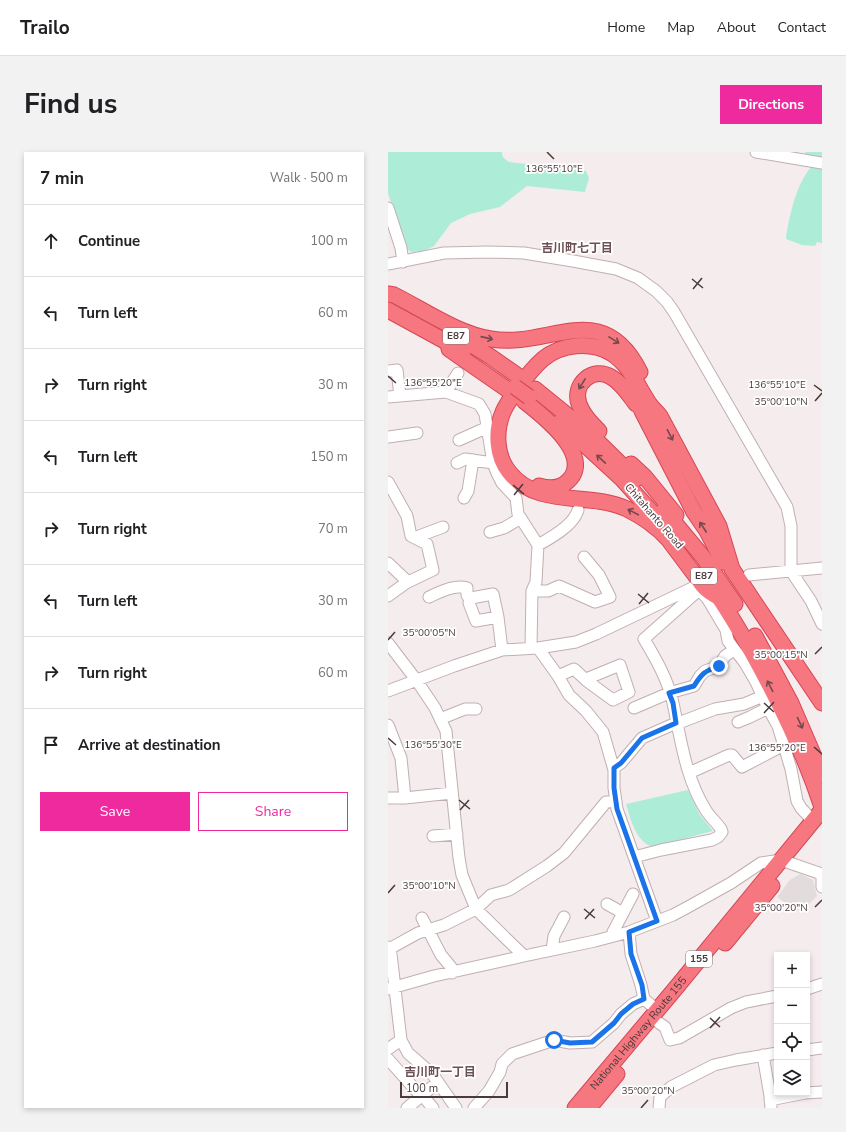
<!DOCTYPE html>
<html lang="en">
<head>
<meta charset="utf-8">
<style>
	body { margin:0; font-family:"Nunito Sans","Noto Sans JP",sans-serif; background:#f2f2f2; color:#202124 }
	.controls { position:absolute; right:12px; bottom:12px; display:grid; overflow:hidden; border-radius:0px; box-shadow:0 2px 6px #0003 }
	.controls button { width:36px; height:36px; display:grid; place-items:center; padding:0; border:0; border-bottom:1px solid #e0e0e0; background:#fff; color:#202124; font:20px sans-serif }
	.scale { position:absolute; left:12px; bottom:10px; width:108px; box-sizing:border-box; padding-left:4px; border:2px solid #4a3a3c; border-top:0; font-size:11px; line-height:14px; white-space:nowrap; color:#4a3a3c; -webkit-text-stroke:3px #fff; paint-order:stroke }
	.stop { position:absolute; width:12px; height:12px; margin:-9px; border:3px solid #1a73e8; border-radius:50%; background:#fff }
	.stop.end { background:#1a73e8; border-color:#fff; box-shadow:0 1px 4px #0008 }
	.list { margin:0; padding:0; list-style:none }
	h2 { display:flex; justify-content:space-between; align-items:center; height:52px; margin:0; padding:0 16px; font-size:17px }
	h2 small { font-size:13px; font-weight:400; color:#757577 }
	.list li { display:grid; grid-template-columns:26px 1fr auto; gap:12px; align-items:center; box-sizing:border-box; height:72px; padding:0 16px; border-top:1px solid #e0e0e0 }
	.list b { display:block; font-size:15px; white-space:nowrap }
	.list em { font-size:13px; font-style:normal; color:#757577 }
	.actions { display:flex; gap:8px; padding:12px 16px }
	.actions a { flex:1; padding:9px 0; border:1px solid #ee2a9e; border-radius:0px; text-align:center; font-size:14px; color:#ee2a9e }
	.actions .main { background:#ee2a9e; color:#fff }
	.icon { flex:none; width:22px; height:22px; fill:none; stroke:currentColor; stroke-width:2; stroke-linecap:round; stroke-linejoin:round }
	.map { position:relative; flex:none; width:434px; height:956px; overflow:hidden; border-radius:0px }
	header { display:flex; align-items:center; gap:24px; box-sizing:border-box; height:56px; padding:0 20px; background:#fff; border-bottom:1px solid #e0e0e0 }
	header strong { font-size:19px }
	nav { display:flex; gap:22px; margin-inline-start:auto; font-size:14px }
	.intro { display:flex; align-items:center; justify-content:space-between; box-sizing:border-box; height:96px; padding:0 24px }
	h1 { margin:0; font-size:28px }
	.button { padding:10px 18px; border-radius:0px; background:#ee2a9e; color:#fff; font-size:14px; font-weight:700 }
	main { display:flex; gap:24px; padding:0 24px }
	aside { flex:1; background:#fff; border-radius:0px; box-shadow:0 2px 6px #0003 }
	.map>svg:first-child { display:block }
</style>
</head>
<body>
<header>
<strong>Trailo</strong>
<nav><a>Home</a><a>Map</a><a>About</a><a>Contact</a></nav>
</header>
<div class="intro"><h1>Find us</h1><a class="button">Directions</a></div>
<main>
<aside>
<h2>7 min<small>Walk · 500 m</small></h2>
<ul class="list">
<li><svg class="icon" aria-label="ahead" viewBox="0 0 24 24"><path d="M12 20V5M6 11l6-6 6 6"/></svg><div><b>Continue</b></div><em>100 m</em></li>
<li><svg class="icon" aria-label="left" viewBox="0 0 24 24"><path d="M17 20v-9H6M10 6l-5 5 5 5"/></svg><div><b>Turn left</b></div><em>60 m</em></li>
<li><svg class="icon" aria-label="right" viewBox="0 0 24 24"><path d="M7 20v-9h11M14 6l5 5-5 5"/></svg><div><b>Turn right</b></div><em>30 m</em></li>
<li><svg class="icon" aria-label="left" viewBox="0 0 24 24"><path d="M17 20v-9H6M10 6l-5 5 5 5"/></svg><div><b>Turn left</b></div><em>150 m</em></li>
<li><svg class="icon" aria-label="right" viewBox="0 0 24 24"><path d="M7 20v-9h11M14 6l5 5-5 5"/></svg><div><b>Turn right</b></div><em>70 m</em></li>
<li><svg class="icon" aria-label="left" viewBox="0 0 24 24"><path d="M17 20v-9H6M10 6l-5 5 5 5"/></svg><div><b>Turn left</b></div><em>30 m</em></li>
<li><svg class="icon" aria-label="right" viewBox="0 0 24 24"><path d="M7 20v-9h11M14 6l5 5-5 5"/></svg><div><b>Turn right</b></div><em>60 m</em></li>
<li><svg class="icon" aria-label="arrive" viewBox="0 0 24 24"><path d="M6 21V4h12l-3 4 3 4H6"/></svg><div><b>Arrive at destination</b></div></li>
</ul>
<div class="actions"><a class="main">Save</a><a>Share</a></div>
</aside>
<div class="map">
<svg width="434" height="956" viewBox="0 0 434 956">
	<rect width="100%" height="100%" fill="#f5eced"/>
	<path fill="#e2dcdd" d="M412,722L425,728L429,744L415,758L408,759L389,745L402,728Z"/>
	<path fill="#adedd8" d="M0,0H114C114,6 117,7 121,10L198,19L201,26L197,40L139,34L112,55L82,62L63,71L46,94L40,97L34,99L23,100L18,96L0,41Z
		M423,15H428L434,17V91L429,90L427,94L414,93L398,87V85C402,62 408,33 423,15Z
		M300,638L312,663L325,679L264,695C247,688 243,668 238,652Z"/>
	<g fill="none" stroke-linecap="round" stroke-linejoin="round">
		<path stroke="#adedd8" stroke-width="8" d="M421,0L434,2"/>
		<defs>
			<path id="minor" d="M368,0L434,11
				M0,56L13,96L15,110
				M0,112L56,101L99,100L136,101L185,109L228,117L250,126L268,139L279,150L286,160L399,355L403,374V419L423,449L434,472
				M0,219L9,218L12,244
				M58,240L70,221
				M0,245L58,240L91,252L97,262L105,311L109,321L114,331L128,346L130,362L150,393L148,430L144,439L143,496
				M0,285L29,281
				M71,288L100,275
				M69,311L77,307L105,311
				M0,330L19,364L23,384L39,392L45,418L18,431L0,444
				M76,346L80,339L85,308
				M102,380L116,376L133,366
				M28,386L31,384L55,375
				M150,393C163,386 186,373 190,358
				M0,411L20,430
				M361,423L434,416
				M144,439H160L171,434L207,450L222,445L211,423L196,405
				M41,445C52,440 67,432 79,436V443L82,448
				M110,465L88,469L81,451L83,446L105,442L110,465L114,498
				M0,491L29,529L47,556L58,579L71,706L74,723L88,757L136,804
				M150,496L170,524L181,543L198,559L215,580L226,618V636L229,657L269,769
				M170,524L186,517L199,529L225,548L241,540L232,513L198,527
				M0,539L66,514L114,498L150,496L188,490L208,482L300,438L308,434L311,438
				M246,556L281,541L306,534L312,524L317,519L331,514L337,504L346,498
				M52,567L77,557H88
				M350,570L362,565L380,556
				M288,572L327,557L356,552L375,544
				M0,573L13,606L17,646
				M226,616L233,611L254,586L288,571
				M301,621L341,603H344L354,615L396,593
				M0,646H17L64,641
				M45,684L69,682
				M246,705L273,698L324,688L330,685L334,680L333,677C329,671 323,666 319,660C298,628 293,589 285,551C280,528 268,507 256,487L311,438L319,446L338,478L340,489L357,511L368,530L380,556L390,574L403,617L409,649L413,656L425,669
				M434,726V735
				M219,752L235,761
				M34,766L53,803L63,815L64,821
				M241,780L243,802L253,833L256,847L269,858
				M226,784L225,780L245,742
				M0,795L3,802L13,888L20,901L45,923L68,956
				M1,797L30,781L56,773L88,757L103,743L121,738L159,714L176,701L218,650L228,649
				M164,798L166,784L176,765
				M0,837L46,824L136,804L207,789L241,780L285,763L300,755L343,731L373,711L393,708L434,722
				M419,837L434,832
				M271,871L277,875L282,888L291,886L343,856L358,850L389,844
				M0,897L13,888
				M419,898L434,896
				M375,903L382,944L383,956
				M0,907L33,944
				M34,943L45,956
				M382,948L417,941L434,940
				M19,956L50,930
				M86,956L101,939L112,920L114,912L124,902L166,888L182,891L204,890L226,871L233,862L245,852L256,847
				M271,956L272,945L283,935L326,913L348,908L389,901"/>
			<g id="highway">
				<path d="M0,142L6,143C36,158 70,182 103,187C162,197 214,144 252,220"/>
				<path d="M0,158L75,199"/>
				<path d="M66,182L103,205L133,226"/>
				<path d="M61,197L123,240"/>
				<path d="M147,237L200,280L248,327"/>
				<path d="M246,240L254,259L306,360L319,379L335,410"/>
				<path d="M136,249C154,263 207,304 180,329C172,337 161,337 151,334"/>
				<path d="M172,270L234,327L279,377"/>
				<path d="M211,279C203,271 195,263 191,252C184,232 205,214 223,225C234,231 241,243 248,252"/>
				<path d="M243,312L257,325L288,363"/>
				<path d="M276,358L315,405L347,452"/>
				<path d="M325,437C348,470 367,505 385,540C404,577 421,616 434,655"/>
				<path d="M331,446C327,443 322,441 318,437C314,434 311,428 307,423C298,411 289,399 280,387C269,375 253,364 239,357C201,339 150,357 121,320C108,304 107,279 115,260C119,251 125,243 131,235C138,225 146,215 155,207C173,192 202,189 223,201C241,212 248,231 259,248C262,254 268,259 272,264L331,374L344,417L434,551"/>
				<path d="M367,484L403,551L434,623"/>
				<path d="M337,791L384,734"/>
				<path id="s1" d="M187,956L287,837L434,658"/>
				<path d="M201,956L229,922"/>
			</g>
		</defs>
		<use href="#minor" stroke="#c1afb0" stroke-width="13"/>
		<use href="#highway" stroke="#d64655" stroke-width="17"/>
		<use href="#minor" stroke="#fff" stroke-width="11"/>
		<use href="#highway" stroke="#f67780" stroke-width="15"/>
		<defs>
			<path id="highway-bridge" d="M127,235L141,245"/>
		</defs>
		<use href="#highway-bridge" stroke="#d64655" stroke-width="17" stroke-linecap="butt"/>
		<use href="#highway-bridge" stroke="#f67780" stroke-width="15"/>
	</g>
	<defs><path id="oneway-shaft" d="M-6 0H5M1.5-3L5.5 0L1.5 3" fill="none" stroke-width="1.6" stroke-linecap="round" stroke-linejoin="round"/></defs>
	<g stroke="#75494d">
		<use href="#oneway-shaft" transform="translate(99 186) rotate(13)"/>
		<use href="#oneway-shaft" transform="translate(226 188) rotate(32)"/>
		<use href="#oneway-shaft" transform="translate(194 232) rotate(122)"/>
		<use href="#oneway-shaft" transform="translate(282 283) rotate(63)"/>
		<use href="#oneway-shaft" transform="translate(213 307) rotate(-137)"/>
		<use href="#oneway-shaft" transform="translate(245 360) rotate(-152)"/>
		<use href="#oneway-shaft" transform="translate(315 375) rotate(-123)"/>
		<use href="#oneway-shaft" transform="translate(382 534) rotate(-117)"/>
		<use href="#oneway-shaft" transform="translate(412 571) rotate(65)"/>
	</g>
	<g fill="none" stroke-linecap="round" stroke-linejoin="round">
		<path stroke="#1a73e8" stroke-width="5" d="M166,888L182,891L204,890L226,871L233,862L245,852L256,847L254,833L243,802L241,780L269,769L229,657L226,636V616L233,611L254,586L288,571L285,551L281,541L306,534C314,521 317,519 331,514"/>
	</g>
	<path fill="none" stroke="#4a3a3c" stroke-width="1.5" d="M159,0L166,7M304,127L315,136M305,137L314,126M0,224L8,231M426,233L434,239M427,249L434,241M125,333L136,342M126,343L135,332M250,442L261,451M251,452L260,441M0,488L7,480M427,502L434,495M376,551L386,560M376,561L386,550M0,586L8,593M426,595L434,602M71,648L82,657M72,658L81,648M0,741L7,733M427,755L434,748M196,757L207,766M197,767L206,757M322,866L332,875M322,876L332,865M253,956L260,948"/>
	<g text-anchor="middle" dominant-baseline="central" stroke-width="3.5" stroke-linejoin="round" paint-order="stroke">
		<g fill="#fff" stroke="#807576" stroke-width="1">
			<rect x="55" y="176" width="26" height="16" rx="3"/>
			<rect x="303" y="416" width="26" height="16" rx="3"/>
			<rect x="298" y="799" width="26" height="16" rx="3"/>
		</g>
		<g font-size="10" font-weight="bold" fill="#4a3a3c">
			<text x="68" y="184">E87</text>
			<text x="316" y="424">E87</text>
			<text x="311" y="807">155</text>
		</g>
		<g font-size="11" fill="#4a3a3c" stroke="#fff">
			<text transform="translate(266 364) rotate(49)">Chitahanto Road</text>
			<text stroke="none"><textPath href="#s1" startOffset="98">National Highway Route 155</textPath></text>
		</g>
		<g font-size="12" font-weight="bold" fill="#6c5255" stroke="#fff">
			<text x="189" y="96">吉川町七丁目</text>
			<text x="52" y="920">吉川町一丁目</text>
		</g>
	</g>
	<g font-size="10" text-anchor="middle" fill="#4a3a3c" stroke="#fff" stroke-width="3.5" stroke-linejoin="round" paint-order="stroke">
		<text x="166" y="20">136°55'10"E</text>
		<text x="45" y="234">136°55'20"E</text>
		<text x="389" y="236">136°55'10"E</text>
		<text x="393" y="253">35°00'10"N</text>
		<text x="41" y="484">35°00'05"N</text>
		<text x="393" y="506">35°00'15"N</text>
		<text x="45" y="596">136°55'30"E</text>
		<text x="389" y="599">136°55'20"E</text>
		<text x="41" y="737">35°00'10"N</text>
		<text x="393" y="759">35°00'20"N</text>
		<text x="260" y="942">35°00'20"N</text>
	</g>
</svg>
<div class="controls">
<button>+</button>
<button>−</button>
<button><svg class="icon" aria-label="locate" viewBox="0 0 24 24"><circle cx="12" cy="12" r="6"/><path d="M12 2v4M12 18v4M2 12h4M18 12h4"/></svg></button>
<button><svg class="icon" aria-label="layers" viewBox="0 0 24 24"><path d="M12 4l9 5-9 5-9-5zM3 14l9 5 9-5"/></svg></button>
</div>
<div class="scale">100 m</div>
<div class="stop" style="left:166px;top:888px"></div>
<div class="stop end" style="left:331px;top:514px"></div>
</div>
</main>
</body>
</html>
